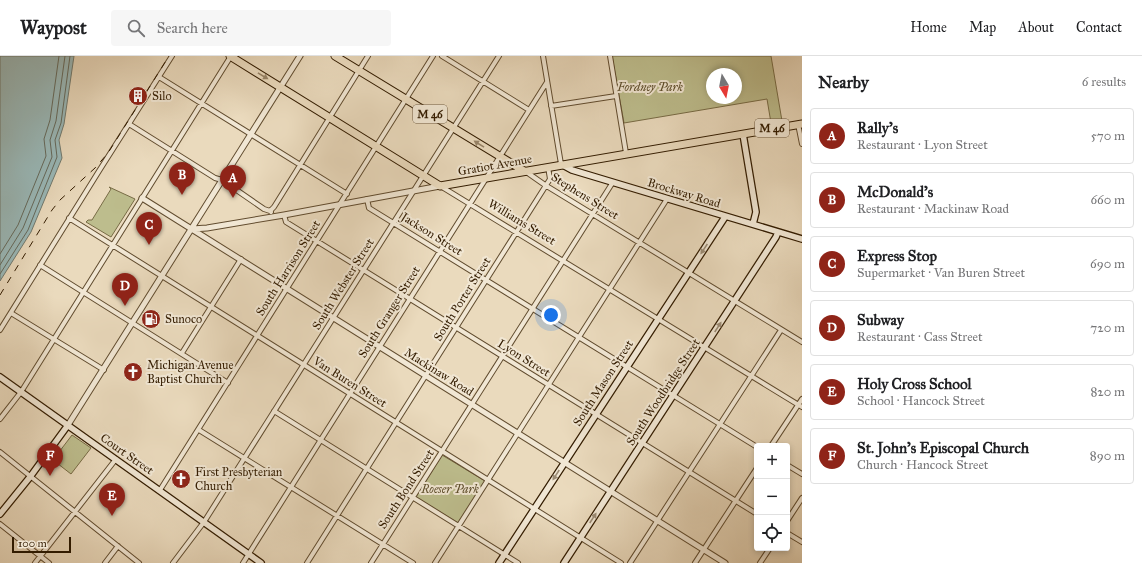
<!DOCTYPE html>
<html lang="en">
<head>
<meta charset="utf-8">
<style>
	body { margin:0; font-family:"IM FELL Great Primer",serif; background:#f6f6f6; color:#202124 }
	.controls { position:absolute; right:12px; bottom:12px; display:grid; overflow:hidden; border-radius:4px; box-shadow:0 2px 6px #0003 }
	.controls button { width:36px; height:36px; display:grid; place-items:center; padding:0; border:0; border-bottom:1px solid #e0e0e0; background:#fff; color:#202124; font:20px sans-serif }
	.compass { position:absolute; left:706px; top:12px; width:36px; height:36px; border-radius:50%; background:#fff; box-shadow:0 2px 6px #0003; rotate:170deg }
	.scale { position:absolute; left:12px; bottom:10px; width:59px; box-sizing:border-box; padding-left:4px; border:2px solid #331c00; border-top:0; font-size:11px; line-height:14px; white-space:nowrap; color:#331c00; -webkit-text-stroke:3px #f1e7d4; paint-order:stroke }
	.you { position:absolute; left:551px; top:259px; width:14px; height:14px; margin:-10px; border:3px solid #fff; border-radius:50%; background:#1a73e8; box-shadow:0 0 0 6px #1a73e833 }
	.badge { display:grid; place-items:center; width:26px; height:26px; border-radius:50%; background:#8f2418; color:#fff; font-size:13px; font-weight:700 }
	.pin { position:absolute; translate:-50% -33px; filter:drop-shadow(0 1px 2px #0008) }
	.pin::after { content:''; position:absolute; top:21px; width:14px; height:12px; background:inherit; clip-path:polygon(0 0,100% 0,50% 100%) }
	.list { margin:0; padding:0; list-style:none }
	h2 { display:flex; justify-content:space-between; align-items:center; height:52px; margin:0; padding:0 16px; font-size:17px }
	h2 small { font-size:13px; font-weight:400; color:#757577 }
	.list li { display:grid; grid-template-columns:26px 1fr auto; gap:12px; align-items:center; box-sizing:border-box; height:56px; margin:0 8px 8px; padding:0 8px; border:1px solid #e0e0e0; border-radius:4px }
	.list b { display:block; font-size:15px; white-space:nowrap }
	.list p { margin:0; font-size:13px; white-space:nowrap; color:#757577 }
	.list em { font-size:13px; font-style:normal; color:#757577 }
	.icon { flex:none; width:22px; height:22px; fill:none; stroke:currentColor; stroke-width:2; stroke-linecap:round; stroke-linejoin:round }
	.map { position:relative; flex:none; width:802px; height:507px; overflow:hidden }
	header { display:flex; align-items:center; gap:24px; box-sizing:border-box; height:56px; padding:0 20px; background:#fff; border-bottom:1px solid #e0e0e0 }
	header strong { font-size:19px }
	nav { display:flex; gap:22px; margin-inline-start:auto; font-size:14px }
	.search { width:280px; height:36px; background:#f6f6f6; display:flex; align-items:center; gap:10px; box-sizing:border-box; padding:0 14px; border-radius:4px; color:#757577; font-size:15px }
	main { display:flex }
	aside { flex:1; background:#fff }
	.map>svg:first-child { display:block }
</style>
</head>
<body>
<header>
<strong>Waypost</strong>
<div class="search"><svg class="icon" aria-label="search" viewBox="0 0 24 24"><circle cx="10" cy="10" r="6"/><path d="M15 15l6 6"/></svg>Search here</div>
<nav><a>Home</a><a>Map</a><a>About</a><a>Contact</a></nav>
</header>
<main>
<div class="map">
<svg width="802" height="507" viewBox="0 0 802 507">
	<rect width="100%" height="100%" fill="#eadabd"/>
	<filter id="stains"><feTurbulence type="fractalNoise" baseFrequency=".005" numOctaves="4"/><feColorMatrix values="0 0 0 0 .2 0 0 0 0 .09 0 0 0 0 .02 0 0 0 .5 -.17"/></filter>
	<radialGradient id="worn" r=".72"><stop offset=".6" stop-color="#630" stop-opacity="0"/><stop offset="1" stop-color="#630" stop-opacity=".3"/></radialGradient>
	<path fill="#bdbd8d" stroke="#786c46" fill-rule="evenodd" d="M612,0H771L782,65L771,67L767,43L624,67ZM712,18H736V42H712Z
		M109,131L135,143L111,181L86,166L88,164H92L111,133Z
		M72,379L91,392L71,418L53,404Z
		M442,399L485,425L458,467L416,441Z"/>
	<path fill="#9ab9b9" stroke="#717a6f" d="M0,0H74L64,68L59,84L62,102L31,176L0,225Z"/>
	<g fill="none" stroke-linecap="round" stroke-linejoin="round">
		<path stroke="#666a5c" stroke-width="1" d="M0,198L18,169L46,100L44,83L50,64L59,0
			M0,209L23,172L52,101L50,84L56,65L65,0
			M0,218L28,174L57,101L55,84L61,67L70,0"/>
		<defs>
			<path id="minor" d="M442,0L529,54
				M543,0L561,108
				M610,0L626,97
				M159,21L347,138
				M551,50L616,40
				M129,68L215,122L222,124L264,153L270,155L271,156
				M798,68L802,88
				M525,115L545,129L802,286
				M442,131L802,351
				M367,143L369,152L757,391
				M270,155L274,151L368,0
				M284,159L286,166L757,458
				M69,162L621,507
				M40,209L228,327
				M11,257L104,314
				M0,274L99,115L172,0
				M182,297L241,203
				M274,355L518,507
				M0,363L21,336L231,0
				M199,374L413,507
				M771,390L802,343
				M0,396L139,507
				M787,409L802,418
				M160,434L433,0
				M787,465L802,442
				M0,468L49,507
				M787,477L802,486
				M35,507L116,403
				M105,507L118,490
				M173,507L204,466L499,0
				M243,507L547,26
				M307,507L550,123L548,111
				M371,507L613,126
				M435,507L667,143
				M630,507L781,274
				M695,507L757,412
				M760,507L770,492"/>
			<path id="tertiary" d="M142,142L725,507
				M192,173L207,172L284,159L440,130
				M68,369L300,0"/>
			<path id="secondary" d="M743,78L756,156L753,168
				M561,108L572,114L802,183
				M0,321L261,507
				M0,458L30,421L68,369
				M499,507L725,161
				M564,507L776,181L778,176"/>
			<path id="trunk" d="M230,0L440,130L802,68
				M335,0L524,115"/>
		</defs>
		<use href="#minor" stroke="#614c2f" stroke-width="6"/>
		<use href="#tertiary" stroke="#614c2f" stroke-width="7"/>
		<use href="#secondary" stroke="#331c00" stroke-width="8"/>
		<use href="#trunk" stroke="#331c00" stroke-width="9"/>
		<use href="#minor" stroke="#f1e7d4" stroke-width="4"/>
		<use href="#tertiary" stroke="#f1e7d4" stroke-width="5"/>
		<use href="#secondary" stroke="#f1e7d4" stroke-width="5.5"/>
		<use href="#trunk" stroke="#eadabd" stroke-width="7"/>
		<path stroke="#331c00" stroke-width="1" stroke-dasharray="7 7" stroke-linecap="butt" d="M0,239L52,154L60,144L95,112L108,97L169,0"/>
	</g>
	<defs><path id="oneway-solid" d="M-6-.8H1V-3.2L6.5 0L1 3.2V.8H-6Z"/></defs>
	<g fill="#988468">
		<use href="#oneway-solid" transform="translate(263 20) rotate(31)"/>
		<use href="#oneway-solid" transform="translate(479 88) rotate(-148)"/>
	</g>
	<g fill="#9c8c75">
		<use href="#oneway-solid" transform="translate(704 193) rotate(124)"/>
		<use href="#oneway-solid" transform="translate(718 271) rotate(-57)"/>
		<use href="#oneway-solid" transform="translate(556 419) rotate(123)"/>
		<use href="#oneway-solid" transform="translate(593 462) rotate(-57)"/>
	</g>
	<defs>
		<symbol id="building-disc" viewBox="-11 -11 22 22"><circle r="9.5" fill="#8f2418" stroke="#f1e7d4"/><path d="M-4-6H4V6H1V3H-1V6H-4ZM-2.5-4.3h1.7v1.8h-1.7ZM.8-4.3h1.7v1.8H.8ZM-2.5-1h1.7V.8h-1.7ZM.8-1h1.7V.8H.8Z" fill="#fff"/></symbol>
		<symbol id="fuel-disc" viewBox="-11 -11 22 22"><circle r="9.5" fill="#8f2418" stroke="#f1e7d4"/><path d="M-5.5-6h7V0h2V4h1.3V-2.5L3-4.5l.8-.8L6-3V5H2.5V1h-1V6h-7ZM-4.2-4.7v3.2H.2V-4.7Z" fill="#fff"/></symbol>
		<symbol id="church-disc" viewBox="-11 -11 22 22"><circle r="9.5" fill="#8f2418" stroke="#f1e7d4"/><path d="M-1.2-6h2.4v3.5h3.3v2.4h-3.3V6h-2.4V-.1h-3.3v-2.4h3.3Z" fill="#fff"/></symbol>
	</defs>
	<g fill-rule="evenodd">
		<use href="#building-disc" x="127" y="29" width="22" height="22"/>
		<use href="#fuel-disc" x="140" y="252" width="22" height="22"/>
		<use href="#church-disc" x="122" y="305" width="22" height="22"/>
		<use href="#church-disc" x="170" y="412" width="22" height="22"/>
	</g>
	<g text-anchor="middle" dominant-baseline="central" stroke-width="4" stroke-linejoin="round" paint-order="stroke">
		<g fill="#f1e7d4" stroke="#6c5940" stroke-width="1">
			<rect x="413" y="49" width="34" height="18" rx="3"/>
			<rect x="755" y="63" width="34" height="18" rx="3"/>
		</g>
		<g font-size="11" font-weight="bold" fill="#331c00">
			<text x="430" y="58">M 46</text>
			<text x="772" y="72">M 46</text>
		</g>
		<g font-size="12" font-style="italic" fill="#5c4c2a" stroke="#f1e7d4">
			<text x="650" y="31">Fordney Park</text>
			<text x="450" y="433">Roeser Park</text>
		</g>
		<g font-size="12" fill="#331c00" stroke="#f1e7d4" text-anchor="start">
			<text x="152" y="40">Silo</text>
			<text x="165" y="263">Sunoco</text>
			<text x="147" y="309">Michigan Avenue<tspan x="147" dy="14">Baptist Church</tspan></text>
			<text x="195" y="416">First Presbyterian<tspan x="195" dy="14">Church</tspan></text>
		</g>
		<g font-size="12" fill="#331c00" stroke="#f1e7d4">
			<text transform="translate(495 109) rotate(-10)">Gratiot Avenue</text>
			<text transform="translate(684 137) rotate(17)">Brockway Road</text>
			<text transform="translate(585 140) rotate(32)">Stephens Street</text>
			<text transform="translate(522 166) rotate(31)">Williams Street</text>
			<text transform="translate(432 178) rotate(32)">Jackson Street</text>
			<text transform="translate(288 212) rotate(-58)">South Harrison Street</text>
			<text transform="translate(343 228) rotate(-58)">South Webster Street</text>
			<text transform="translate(462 243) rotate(-58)">South Porter Street</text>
			<text transform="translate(389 256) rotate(-58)">South Granger Street</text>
			<text transform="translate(524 302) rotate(32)">Lyon Street</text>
			<text transform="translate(439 316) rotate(32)">Mackinaw Road</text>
			<text transform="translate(350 326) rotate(32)">Van Buren Street</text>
			<text transform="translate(603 327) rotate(-57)">South Mason Street</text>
			<text transform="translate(663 336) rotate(-57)">South Woodbridge Street</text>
			<text transform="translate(127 398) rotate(35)">Court Street</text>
			<text transform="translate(406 433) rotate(-57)">South Bond Street</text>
		</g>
	</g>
	<rect width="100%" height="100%" filter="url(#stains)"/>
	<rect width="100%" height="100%" fill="url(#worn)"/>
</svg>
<div class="controls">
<button>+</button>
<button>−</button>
<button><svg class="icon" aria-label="locate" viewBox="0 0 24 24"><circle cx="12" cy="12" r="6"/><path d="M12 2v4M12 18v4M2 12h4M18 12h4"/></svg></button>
</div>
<svg class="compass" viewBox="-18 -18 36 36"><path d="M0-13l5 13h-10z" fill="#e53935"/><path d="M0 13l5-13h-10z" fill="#757577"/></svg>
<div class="scale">100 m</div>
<div class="you"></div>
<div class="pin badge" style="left:233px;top:142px">A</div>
<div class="pin badge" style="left:182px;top:139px">B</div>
<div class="pin badge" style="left:149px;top:189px">C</div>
<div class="pin badge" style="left:125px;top:250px">D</div>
<div class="pin badge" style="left:112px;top:460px">E</div>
<div class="pin badge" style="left:50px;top:420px">F</div>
</div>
<aside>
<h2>Nearby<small>6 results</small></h2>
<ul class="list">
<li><span class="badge">A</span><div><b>Rally's</b><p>Restaurant · Lyon Street</p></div><em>570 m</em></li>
<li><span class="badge">B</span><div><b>McDonald's</b><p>Restaurant · Mackinaw Road</p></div><em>660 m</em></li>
<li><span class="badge">C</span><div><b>Express Stop</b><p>Supermarket · Van Buren Street</p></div><em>690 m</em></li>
<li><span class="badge">D</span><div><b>Subway</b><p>Restaurant · Cass Street</p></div><em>720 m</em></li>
<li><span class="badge">E</span><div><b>Holy Cross School</b><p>School · Hancock Street</p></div><em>820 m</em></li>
<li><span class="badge">F</span><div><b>St. John's Episcopal Church</b><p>Church · Hancock Street</p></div><em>890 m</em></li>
</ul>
</aside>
</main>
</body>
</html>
